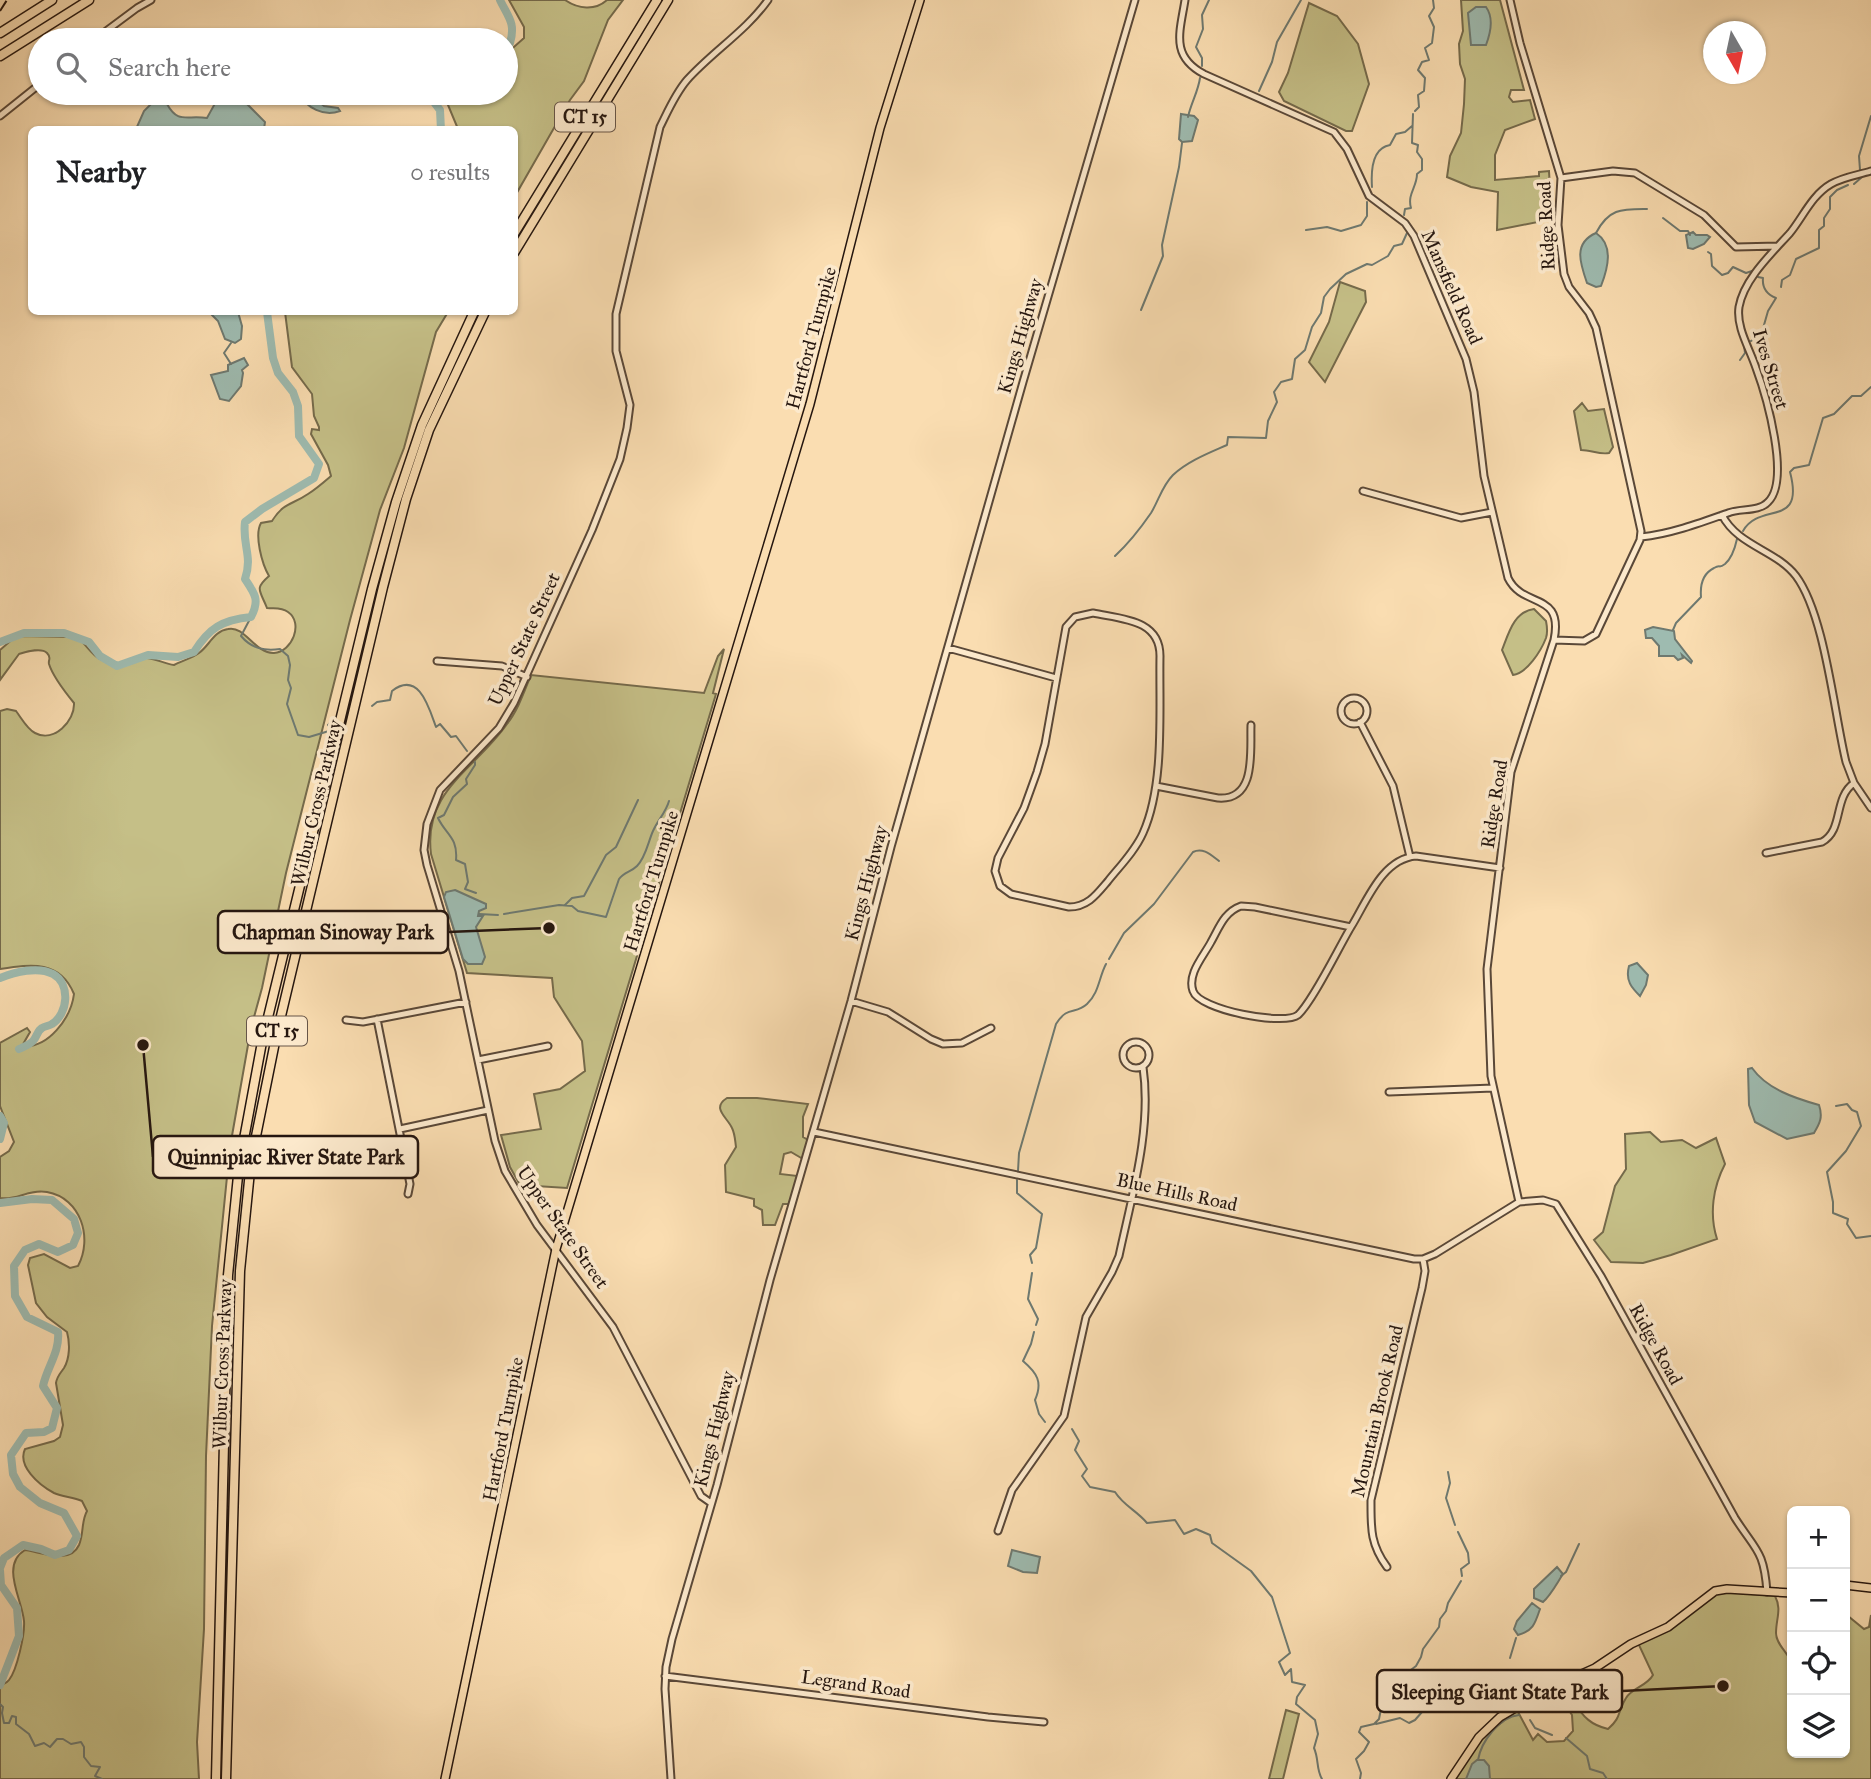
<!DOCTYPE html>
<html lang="en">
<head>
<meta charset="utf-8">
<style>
	body { margin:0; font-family:"IM FELL Great Primer",serif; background:#f2f2f2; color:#202124 }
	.controls { position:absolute; right:21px; bottom:21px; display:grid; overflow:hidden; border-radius:10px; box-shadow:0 2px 5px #0004 }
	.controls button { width:63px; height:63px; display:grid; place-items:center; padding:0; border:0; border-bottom:2px solid #e0e0e0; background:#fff; color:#202124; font:35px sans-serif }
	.compass { position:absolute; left:1703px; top:21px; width:63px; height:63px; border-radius:50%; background:#fff; box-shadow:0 2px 5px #0004; rotate:171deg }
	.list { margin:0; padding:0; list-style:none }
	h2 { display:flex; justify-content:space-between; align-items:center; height:91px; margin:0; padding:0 28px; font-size:30px }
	h2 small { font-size:23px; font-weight:400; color:#757577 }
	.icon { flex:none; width:38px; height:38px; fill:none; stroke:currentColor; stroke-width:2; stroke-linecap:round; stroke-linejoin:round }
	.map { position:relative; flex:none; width:1871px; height:1779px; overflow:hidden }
	.search { position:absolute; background:#fff; box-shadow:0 2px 5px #0004; left:28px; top:28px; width:490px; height:77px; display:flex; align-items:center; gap:18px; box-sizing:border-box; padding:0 24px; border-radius:38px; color:#757577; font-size:26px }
	.panel { position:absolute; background:#fff; box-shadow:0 2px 5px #0004; left:28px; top:126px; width:490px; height:189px; border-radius:10px }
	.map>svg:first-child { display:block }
</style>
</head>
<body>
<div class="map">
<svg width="1871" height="1779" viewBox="0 0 1871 1779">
	<rect width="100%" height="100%" fill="#faddb1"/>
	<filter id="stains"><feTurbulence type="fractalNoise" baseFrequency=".00286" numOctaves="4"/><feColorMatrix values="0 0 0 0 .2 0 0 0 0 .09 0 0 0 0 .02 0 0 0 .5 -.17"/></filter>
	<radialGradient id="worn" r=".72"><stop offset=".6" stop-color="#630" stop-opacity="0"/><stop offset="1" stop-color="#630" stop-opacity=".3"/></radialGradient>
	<path fill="#c5bf87" stroke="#756a4b" stroke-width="2" d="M509,0H565C578,9 595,11 607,0H623L608,20L584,81L570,100L515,196L514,130L458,129L443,93H506V54L524,38V27Z
		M1461,0H1500L1524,90H1511L1509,97L1513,102L1530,100L1535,119L1505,130L1495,155V180L1539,176V172L1549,171L1550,189L1548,220L1497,230L1498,192L1471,187L1447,177L1450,156L1461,133L1464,104L1465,79L1460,64L1459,44L1463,31Z
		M1309,3L1337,16L1358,44L1369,84L1352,131H1346L1284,101L1279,92L1288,73Z
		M1340,282L1365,291L1366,302L1325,382L1309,362L1329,322Z
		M285,312H448L436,332L404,448L380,510L350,620L286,873L262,988L251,1028L230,1147L212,1326L206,1456L204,1629L197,1742L199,1779H0V1686C3,1684 7,1683 9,1680C17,1670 25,1634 24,1621C22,1599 0,1565 25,1550C41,1552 70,1565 79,1545C84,1533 81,1522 87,1511L82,1501C73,1497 63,1497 54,1493C39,1485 17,1466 25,1449L54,1441L60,1437L63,1425L56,1383C57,1376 60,1374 64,1368C70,1358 70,1343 67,1332L47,1317L36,1303L28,1265L30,1258L44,1254L70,1268L78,1266C93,1238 81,1198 47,1192C27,1189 17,1201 0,1198V1157L9,1151L14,1142L0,1106V1043L27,1028L30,1032L22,1046C48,1049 71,1018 74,994C60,960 32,964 0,969V711L7,709L16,711C22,719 27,729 35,733C54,743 75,721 74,703C65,692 53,677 49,664C48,659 52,658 47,653C41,647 26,652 19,654L0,680V650L16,636L76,637C86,643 90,654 100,659C121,671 128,657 147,658C157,659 165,664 174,665C182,661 192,658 199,653C209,646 214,631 228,629C245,625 255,654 274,653C292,652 304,623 288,612C281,607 274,609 267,608C260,590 254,589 269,576C262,564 254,535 261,523L272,521C284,502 292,505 308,494C316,489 324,482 331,476L328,465L311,434L312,429L319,430V427L314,416L312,394L292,367Z
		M1582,403L1588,411L1604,409L1613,447L1609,453C1600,455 1591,450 1581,450L1574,411Z
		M1534,609L1546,621C1547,626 1548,632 1546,638C1541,651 1527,673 1513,675L1502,650C1509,632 1514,612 1534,609Z
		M724,649L713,693L716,694L567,1188L520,1185L510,1167L501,1135L541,1129L534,1094L560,1089L585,1071L582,1041L554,997L552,978L467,973L431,854C423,790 475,770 507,724C518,710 524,692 531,675L704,693L718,656Z
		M727,1098H757L808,1104L803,1117V1137L808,1140L803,1159L791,1152L784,1154L780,1174L798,1176L789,1204H783L775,1225H763L762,1210L754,1206V1199L726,1192L725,1165L736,1147C735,1140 735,1134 732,1128C727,1117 711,1108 727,1098Z
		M1650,1132L1661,1142L1682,1140L1696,1148L1716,1138L1725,1164C1713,1187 1709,1214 1717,1239L1671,1255L1643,1263L1611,1262L1594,1240L1603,1232L1615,1186L1626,1169L1625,1134Z
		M1726,1592L1775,1596C1782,1609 1776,1619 1776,1633C1776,1646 1791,1654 1792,1666C1796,1694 1792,1725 1792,1753H1845V1618L1848,1616L1864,1629L1869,1627L1871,1615V1779H1454L1480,1740L1517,1710L1533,1740L1538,1734L1547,1742L1564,1741L1573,1731L1572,1715L1555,1689L1585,1676L1574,1702C1583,1717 1591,1725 1608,1729C1622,1717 1617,1712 1626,1698C1632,1688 1647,1686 1653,1675L1638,1643L1719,1593Z
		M1286,1710L1299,1714L1283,1779H1269Z"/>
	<path fill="#9ebbb0" stroke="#6e7970" stroke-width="2" d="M1476,7H1486C1494,18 1491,32 1486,45H1471L1468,13Z
		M299,93H316L318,101L324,106L338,108L340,111C324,117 306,108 299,93Z
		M227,95L242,99L265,122L264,129H136L144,111L152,103L167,104C178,124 186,115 207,118L218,98Z
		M1181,114L1194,116L1198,120L1192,141L1182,142L1179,139Z
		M1693,232L1696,235H1707L1710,237L1704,244L1693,249L1688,248L1686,235Z
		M1596,233C1614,245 1608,268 1601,286L1596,287L1587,283C1580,263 1573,243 1596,233Z
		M209,312H238L242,326L241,339L235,343L225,339L218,321Z
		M244,358L248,365L242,370L243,373L241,386L229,401L220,399L211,375L228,371V365Z
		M1653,627L1674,631L1675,639L1692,661L1691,663L1682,655L1683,658L1678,660L1674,656H1659V646L1652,638H1646L1645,630Z
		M455,890L486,904V908L479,911L478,916H483L476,927L485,957L482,964H468L463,959L444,897L446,892Z
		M1637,963L1648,975L1646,985L1640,996C1632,988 1625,981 1629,966Z
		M1752,1068C1767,1089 1794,1098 1819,1105C1823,1117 1820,1123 1814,1133L1787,1139L1755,1122L1749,1105L1748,1069Z
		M1012,1550L1040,1557L1037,1573L1023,1572L1008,1566Z
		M1557,1567L1563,1574C1557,1583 1551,1595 1543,1602L1534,1598V1589Z
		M1532,1603L1540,1609C1535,1624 1533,1631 1518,1635L1514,1629L1517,1621Z
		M1477,1760H1484L1489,1766L1490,1779H1466L1472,1764Z"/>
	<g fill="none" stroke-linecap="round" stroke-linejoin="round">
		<path stroke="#6e7970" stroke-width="2" d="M1202,66V58L1196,47L1203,29L1202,15L1209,0
			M1259,91L1272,62L1277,42L1301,0
			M1415,111L1419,107L1418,95L1424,91L1425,78L1418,70L1422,62L1429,60L1425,48L1432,43L1434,27L1429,16L1434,8L1433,0
			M1188,117C1191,103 1198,92 1200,78
			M1860,170L1859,156L1871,116
			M1854,184L1862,177
			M1372,187C1371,172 1372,148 1390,145L1396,134L1405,132L1412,126
			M1404,215L1405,209L1411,208C1407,194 1417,187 1417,174L1422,170V159L1417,152L1418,145L1412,143L1413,114
			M1663,218L1680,231H1688L1690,235
			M1306,230L1327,227L1341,231L1361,225L1367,216V202
			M1596,233C1609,208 1622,209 1647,209
			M1708,252L1711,254L1712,266L1722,275L1728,273L1733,267L1746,273L1752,271
			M1781,287L1782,280L1790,275L1796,259L1819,248V230L1824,226V218L1830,209V197L1837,190L1848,185
			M1141,310L1163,256L1162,245L1179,167L1182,143
			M1751,341L1762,332L1768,311L1776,298C1766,294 1762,288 1763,278L1758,277
			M231,343L224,353L231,364
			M1740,360L1745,353L1744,345
			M1743,531C1760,501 1805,529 1790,472L1794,468L1809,465L1823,418L1834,414L1852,396H1861L1871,387
			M1115,556C1129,543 1140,529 1151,513C1159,500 1162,486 1173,475C1188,461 1209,453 1227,445L1228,437L1266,438L1268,421L1277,402L1274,392L1281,382L1292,379L1295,359L1305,350L1312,327L1321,313L1324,297L1330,289L1346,274L1367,264L1372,265L1388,256L1394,246L1402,244L1407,233
			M251,617L241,636C252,649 265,651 280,649L288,656L290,665L288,680L291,688L287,704L298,735L309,737L329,731L331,728L328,725L336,717
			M1673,630L1676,623L1701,597C1700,585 1702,574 1714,568C1721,564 1718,569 1725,564C1732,558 1735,548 1737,539
			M372,706L377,702L390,700L392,691C419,670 429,708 436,727L440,724L451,737L456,736L467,751
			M475,762V765L466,779L467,784L453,797L444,815L438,818C446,835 458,837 456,860L465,864L468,882L465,889L476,893
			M565,905L572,898L584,896L606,855L616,847L638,800
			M479,914L498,915
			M504,914L559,905L572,906L578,911L606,917L619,879C624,872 631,872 637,866C646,857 648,842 653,831C658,820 666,812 669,801
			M1109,959L1124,933L1154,904L1193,852C1203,847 1211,855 1219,861
			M1836,1106L1847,1104L1852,1110L1857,1112L1861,1126L1846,1151L1827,1172L1833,1202V1213L1848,1219L1847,1224L1856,1238L1871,1236
			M1018,1171L1019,1153L1056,1024C1068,1005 1075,1015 1087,1004C1099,993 1099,977 1106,964
			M1017,1180V1193L1042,1214L1036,1248L1030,1255L1032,1263
			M1032,1273L1028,1299L1038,1319L1036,1325
			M1034,1332L1031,1344L1023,1361C1037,1373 1043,1382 1035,1400L1039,1414L1045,1422
			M1072,1429L1079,1441L1075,1450L1087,1469L1082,1476L1090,1487L1115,1492C1124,1506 1136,1510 1147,1523L1175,1520L1184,1534L1196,1529L1210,1535L1212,1543L1251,1571L1272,1597L1290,1653L1279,1662L1285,1675L1291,1669L1292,1682L1305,1685L1297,1697L1296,1704L1315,1720L1318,1734L1314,1748C1319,1759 1316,1769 1322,1779
			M1448,1472L1450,1483L1446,1498L1455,1525
			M1458,1532L1468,1553L1469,1563L1461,1569L1462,1576
			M1561,1576L1566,1572L1579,1544
			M1510,1658L1516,1638
			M0,1704L3,1707L2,1713L4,1723H9L12,1716L16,1717V1724L29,1734L35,1746L44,1743L50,1747L57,1739H63L71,1744L81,1742L84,1747V1757L91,1766L100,1767L95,1776L102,1779
			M1530,1720L1535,1728L1552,1735
			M1376,1724L1400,1718L1409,1723L1415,1720L1422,1712L1440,1707L1457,1698L1490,1689
			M1566,1738L1587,1756L1590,1769L1603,1773L1607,1779
			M1478,1760C1481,1742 1499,1717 1519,1715
			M1360,1779L1361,1773L1356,1759L1364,1751L1369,1742L1359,1732L1361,1727L1374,1724L1379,1719L1382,1704L1390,1695L1399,1679L1416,1666L1421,1657L1423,1649L1439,1627L1440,1619L1446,1611L1448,1603L1461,1581"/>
		<path stroke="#9ebbb0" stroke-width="8" d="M500,0C508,17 516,23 510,43L506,45
			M423,40L426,36C439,31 447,33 459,40
			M427,93L440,110L441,130
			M0,642L24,633H64L89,642L100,656L117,666L148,655L178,657L194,652C209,628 222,620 251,617C260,600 255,594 245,579C253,556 242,545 245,522L262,509L314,478L319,464L299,436L298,406L293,392L278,373L273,358L267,312
			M0,978C15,972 38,966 53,974C71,984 68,1014 52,1024C49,1026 45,1026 42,1028C37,1031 37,1037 33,1041C29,1045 23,1047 19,1049
			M0,1116L4,1123L0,1139
			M0,1203L32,1199L52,1200L74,1219L78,1233L73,1245L58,1252L39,1244L25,1250L14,1266L15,1296L27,1317L58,1332C60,1352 47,1367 43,1386L57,1408L52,1428L44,1432L26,1433L11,1455L13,1474L20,1487L40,1503L64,1513L77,1536L69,1550L55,1555L41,1549L23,1545L4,1558L0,1568
			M0,1570L1,1585L17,1608L19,1636L0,1685"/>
		<defs>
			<path id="minor" d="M1185,0C1180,32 1170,56 1204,74L1334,132L1347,149L1369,196L1405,223L1414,236L1466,359L1474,392L1484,476L1508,578C1523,609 1564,591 1554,640L1511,772L1487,969L1491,1076L1519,1202
				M1510,0L1520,43L1561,178L1558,225L1564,274L1569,287L1589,313L1596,328L1641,531L1640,540L1596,634L1584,641L1554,640
				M94,40L137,8L151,0
				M0,116L40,84
				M1561,178L1613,171L1635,173L1704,215L1736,247L1778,246
				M1363,491L1461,518L1492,512
				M1722,515C1738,546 1776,550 1796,576C1825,615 1834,713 1846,762L1854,783L1871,808
				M1641,537C1670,534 1700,523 1728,513C1740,508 1759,512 1768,502C1791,480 1766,395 1756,368C1750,349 1736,328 1739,307C1744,279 1772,253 1790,233C1803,217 1812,195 1831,184C1843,177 1858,175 1871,171
				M1093,613C1121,619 1160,619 1160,656C1159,710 1165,784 1143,833C1135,851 1120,866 1108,881C1097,894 1088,907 1069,907L1011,894L1000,886L995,871L998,858L1024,808L1037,772L1045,744L1066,627L1075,617Z
				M948,648L1056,678
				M437,661L502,666L527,677
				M1341 711a13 13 0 1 1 26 0a13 13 0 1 1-26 0Z
				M1360,722L1393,786L1410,857
				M1156,786L1218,798C1257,801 1250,751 1251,725
				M1766,853L1822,842C1844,830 1833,798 1854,783
				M1241,906L1255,907L1351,927C1339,947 1313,1001 1298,1015C1284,1026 1199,1010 1193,991C1187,974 1203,957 1211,942C1219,928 1224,912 1241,906Z
				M1351,927C1367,901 1382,859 1416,856L1500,868
				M851,1001L888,1012L931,1039L943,1044L962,1043L991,1028
				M377,1019L410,1184L408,1194
				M346,1020L363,1022L466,1002
				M1123 1055a13 13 0 1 1 26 0a13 13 0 1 1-26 0Z
				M478,1060L548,1046
				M1389,1092L1493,1088
				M400,1129L488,1110
				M814,1132L1414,1259H1423L1435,1254L1519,1202L1543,1200L1556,1204L1601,1276L1735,1518C1756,1551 1764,1550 1767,1592
				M711,1503L701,1496L613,1327L537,1225L505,1171L495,1141L459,971L427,865L424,850L427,824L440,790L499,728L514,703L592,530L620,459L627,428L630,405L616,351V314L660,127C668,111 675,94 687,80C712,52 746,31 768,0
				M998,1531L1012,1490L1064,1416L1086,1317L1112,1272L1119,1256C1132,1195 1152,1129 1143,1067
				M1387,1567C1370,1544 1371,1528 1371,1500L1422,1288L1425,1271L1423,1259
				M665,1676L988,1717L1044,1722
				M671,1779L665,1689L666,1667L672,1639L717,1485L770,1280L851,1001L891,847L1023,382L1135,0"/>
			<path id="major" d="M1845,1585L1871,1588
				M445,1779L556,1249L810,404L880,128L920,0
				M1451,1779L1479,1737L1500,1717L1546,1690L1595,1668L1631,1644L1668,1627L1715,1591L1727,1589L1792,1593"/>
			<path id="highway" d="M0,33L52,0
				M0,56L89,0
				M514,234L657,0
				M514,253L668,0
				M216,1779L228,1275L239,1166L262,1042L372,589L396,502L422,425L474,312
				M226,1779L240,1271L251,1161L276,1037L383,587L406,499L429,430L485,312"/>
		</defs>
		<use href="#minor" stroke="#5a4838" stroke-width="9"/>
		<use href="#major" stroke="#25160f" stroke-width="10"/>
		<use href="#highway" stroke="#25160f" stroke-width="11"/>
		<use href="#minor" stroke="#fce9cc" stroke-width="5"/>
		<use href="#major" stroke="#faddb1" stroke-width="7"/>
		<use href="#highway" stroke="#faddb1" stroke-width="8"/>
		<path stroke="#25160f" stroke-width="2" stroke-dasharray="12 12" stroke-linecap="butt" d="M0,11L7,0"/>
	</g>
	<g text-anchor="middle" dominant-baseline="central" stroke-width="7" stroke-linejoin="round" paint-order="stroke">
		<g fill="#fce9cc" stroke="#665548" stroke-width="2">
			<rect x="555" y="102.5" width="60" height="29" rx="5"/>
			<rect x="247" y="1016.5" width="60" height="29" rx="5"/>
		</g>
		<g font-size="18" font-weight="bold" fill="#25160f">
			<text x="585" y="117">CT 15</text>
			<text x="277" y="1031">CT 15</text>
		</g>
		<g font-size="19" fill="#25160f" stroke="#fce9cc">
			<text transform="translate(1546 226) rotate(-93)">Ridge Road</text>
			<text transform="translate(1452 287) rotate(66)">Mansfield Road</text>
			<text transform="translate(1020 336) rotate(-74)">Kings Highway</text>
			<text transform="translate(811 338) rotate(-75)">Hartford Turnpike</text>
			<text transform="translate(1771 369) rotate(73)">Ives Street</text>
			<text transform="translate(524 639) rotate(-65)">Upper State Street</text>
			<text transform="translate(316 803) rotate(-77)">Wilbur Cross Parkway</text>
			<text transform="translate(1494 804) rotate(-81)">Ridge Road</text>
			<text transform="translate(651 881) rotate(-73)">Hartford Turnpike</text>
			<text transform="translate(866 883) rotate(-75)">Kings Highway</text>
			<text transform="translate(1177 1192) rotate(12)">Blue Hills Road</text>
			<text transform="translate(563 1227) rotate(55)">Upper State Street</text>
			<text transform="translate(1656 1344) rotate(61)">Ridge Road</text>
			<text transform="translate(222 1364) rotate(-88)">Wilbur Cross Parkway</text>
			<text transform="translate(1377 1411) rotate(-77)">Mountain Brook Road</text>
			<text transform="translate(503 1429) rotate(-79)">Hartford Turnpike</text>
			<text transform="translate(714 1429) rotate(-76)">Kings Highway</text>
			<text transform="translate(856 1684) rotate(8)">Legrand Road</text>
		</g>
	</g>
	<path fill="none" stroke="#25160f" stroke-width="2.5" d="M549 928L448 932M143 1045L153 1157M1723 1686L1622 1691"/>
	<g fill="#25160f" stroke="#fce9cc" stroke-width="2.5">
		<circle cx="549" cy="928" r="7"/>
		<circle cx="143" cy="1045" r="7"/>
		<circle cx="1723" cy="1686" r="7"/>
	</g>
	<g fill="#fce9cc" stroke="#25160f" stroke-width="2.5">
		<rect x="218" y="911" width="230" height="42" rx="7"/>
		<rect x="153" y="1136" width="265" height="42" rx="7"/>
		<rect x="1377" y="1670" width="245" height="42" rx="7"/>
	</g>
	<g font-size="21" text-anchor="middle" font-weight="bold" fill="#25160f">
		<text x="333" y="939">Chapman Sinoway Park</text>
		<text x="286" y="1164">Quinnipiac River State Park</text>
		<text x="1500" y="1699">Sleeping Giant State Park</text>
	</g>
	<rect width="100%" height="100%" filter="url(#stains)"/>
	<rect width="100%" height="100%" fill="url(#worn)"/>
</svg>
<div class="controls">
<button>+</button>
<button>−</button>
<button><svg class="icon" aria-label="locate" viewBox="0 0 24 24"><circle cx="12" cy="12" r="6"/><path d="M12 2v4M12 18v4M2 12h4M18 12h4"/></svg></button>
<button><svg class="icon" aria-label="layers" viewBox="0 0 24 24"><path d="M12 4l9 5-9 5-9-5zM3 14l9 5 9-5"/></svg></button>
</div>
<svg class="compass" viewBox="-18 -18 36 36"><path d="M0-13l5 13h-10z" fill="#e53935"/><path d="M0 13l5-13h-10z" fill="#757577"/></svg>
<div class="search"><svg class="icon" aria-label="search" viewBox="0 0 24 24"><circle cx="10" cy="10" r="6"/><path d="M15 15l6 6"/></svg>Search here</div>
<section class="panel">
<h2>Nearby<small>0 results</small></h2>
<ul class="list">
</ul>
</section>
</div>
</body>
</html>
